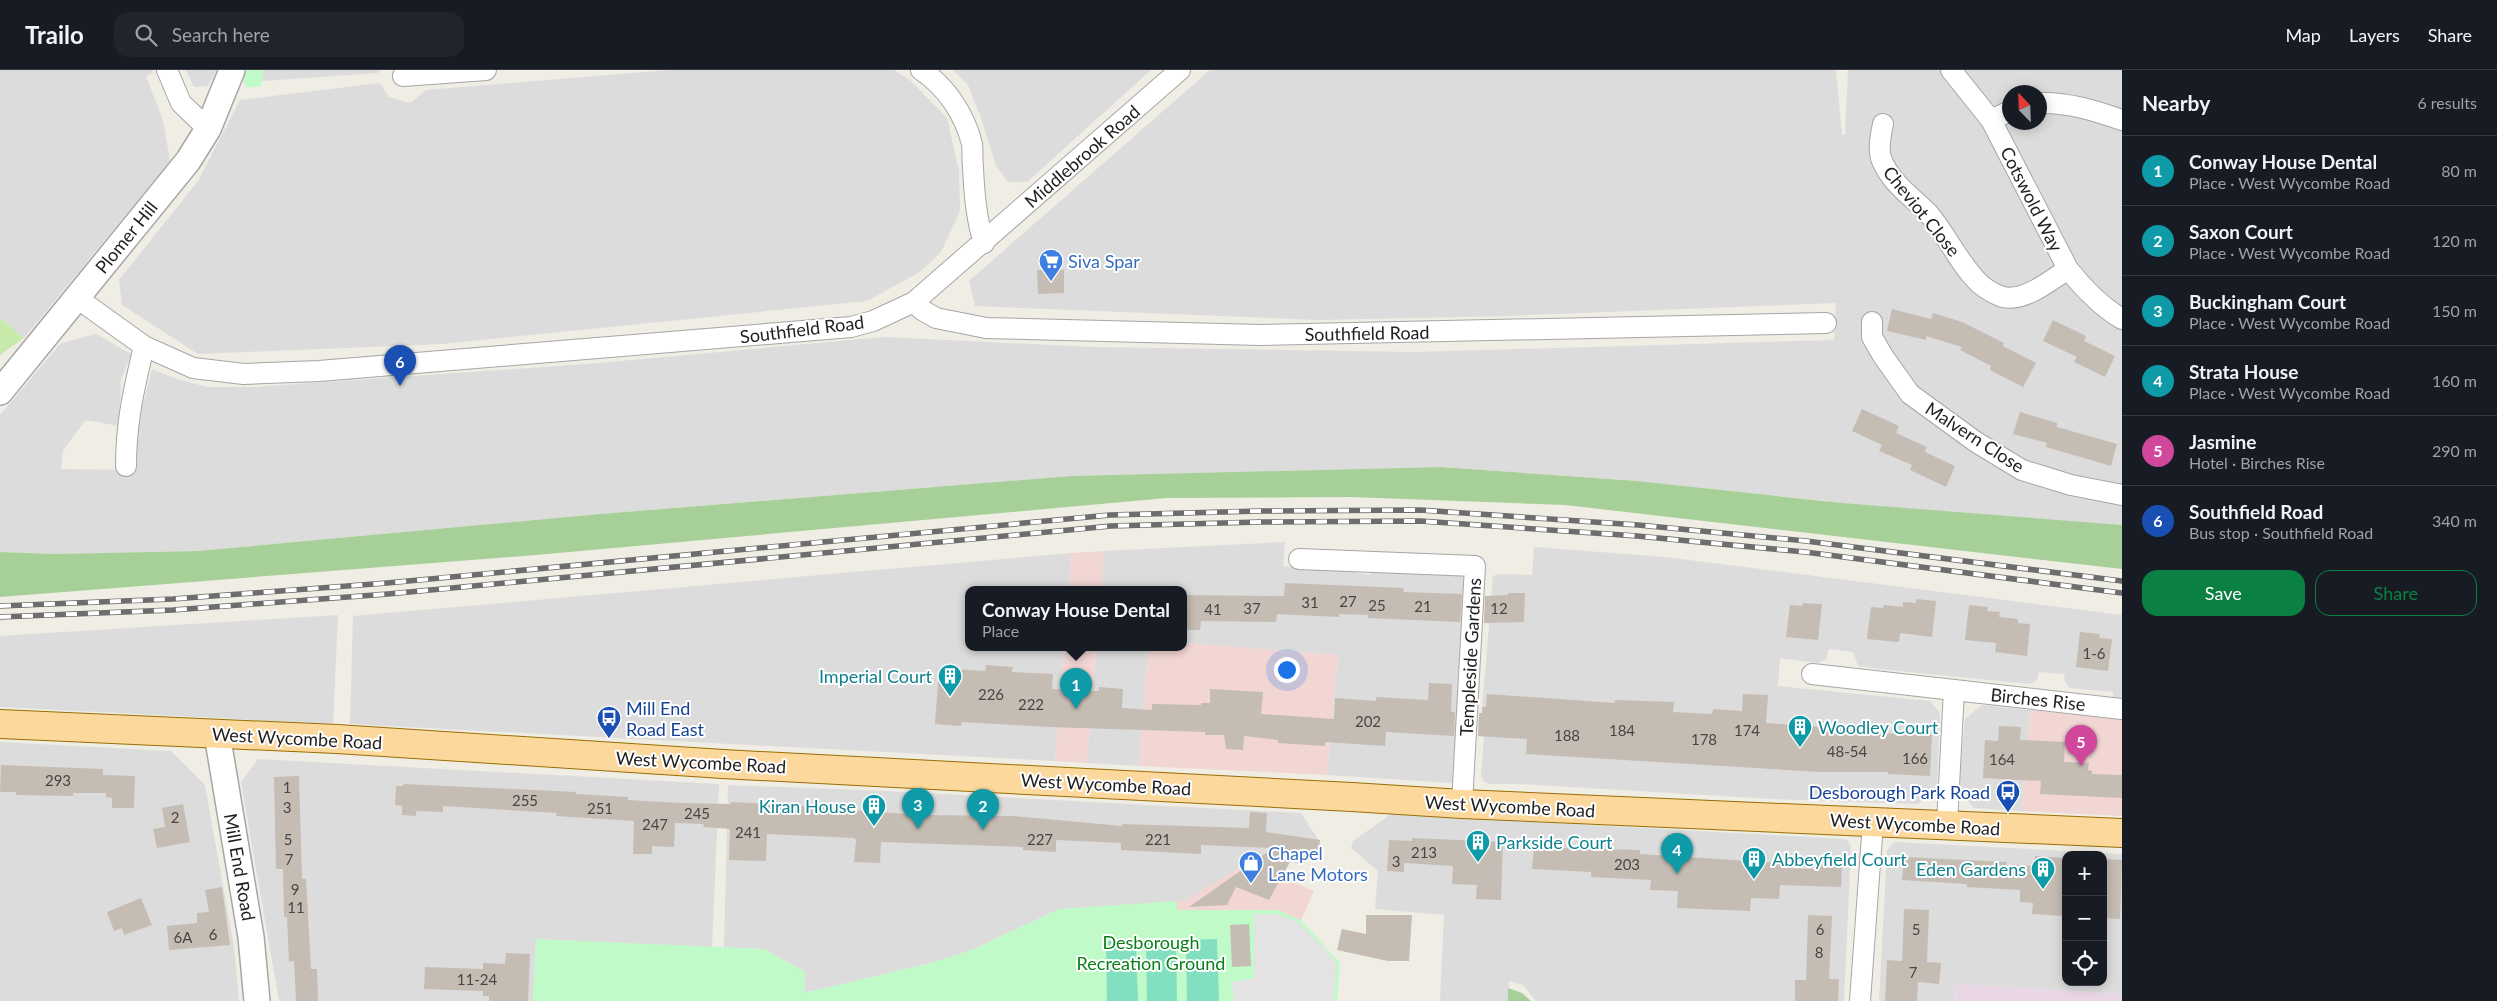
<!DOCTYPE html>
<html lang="en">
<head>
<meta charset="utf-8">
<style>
	body { margin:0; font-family:Lato,sans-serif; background:#20242c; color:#f1f3f6 }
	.controls { position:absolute; right:15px; bottom:15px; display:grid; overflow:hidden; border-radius:10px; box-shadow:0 2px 12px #0003 }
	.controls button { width:45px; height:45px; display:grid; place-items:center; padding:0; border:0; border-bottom:1px solid #363941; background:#171b24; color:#f1f3f6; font:25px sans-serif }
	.compass { position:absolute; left:2002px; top:15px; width:45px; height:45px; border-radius:50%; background:#171b24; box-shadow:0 2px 12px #0003; rotate:337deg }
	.you { position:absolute; left:1286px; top:599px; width:18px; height:18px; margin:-12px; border:4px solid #fff; border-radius:50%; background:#1a73e8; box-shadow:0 0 0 8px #1a73e833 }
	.badge { display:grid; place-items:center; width:32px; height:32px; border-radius:50%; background:#0b8043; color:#fff; font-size:16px; font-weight:700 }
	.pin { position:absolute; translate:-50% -41px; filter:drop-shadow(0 1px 2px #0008) }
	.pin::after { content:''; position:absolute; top:26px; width:18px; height:15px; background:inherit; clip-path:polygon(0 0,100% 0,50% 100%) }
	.popup { position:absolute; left:965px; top:516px; width:222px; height:65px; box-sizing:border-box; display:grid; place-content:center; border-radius:10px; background:#171b24; filter:drop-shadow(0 1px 4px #0005); font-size:16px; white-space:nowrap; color:#9ea1a6 }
	.popup b { font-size:19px; color:#f1f3f6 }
	.popup::after { content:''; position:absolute; left:50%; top:100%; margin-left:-10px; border:10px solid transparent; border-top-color:#171b24 }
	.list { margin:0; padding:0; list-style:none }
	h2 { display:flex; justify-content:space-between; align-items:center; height:65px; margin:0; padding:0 20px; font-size:21px }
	h2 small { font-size:16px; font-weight:400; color:#9ea1a6 }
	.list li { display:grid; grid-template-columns:32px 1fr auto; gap:15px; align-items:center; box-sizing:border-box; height:70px; padding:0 20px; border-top:1px solid #363941 }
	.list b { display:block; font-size:19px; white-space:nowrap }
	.list p { margin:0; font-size:16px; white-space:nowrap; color:#9ea1a6 }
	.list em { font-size:16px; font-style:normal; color:#9ea1a6 }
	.actions { display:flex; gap:10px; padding:15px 20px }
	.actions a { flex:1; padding:11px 0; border:1px solid #0b8043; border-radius:15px; text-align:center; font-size:18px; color:#0b8043 }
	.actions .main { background:#0b8043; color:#fff }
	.icon { flex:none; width:28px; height:28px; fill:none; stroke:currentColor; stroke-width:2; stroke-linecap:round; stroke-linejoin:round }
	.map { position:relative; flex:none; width:2122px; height:931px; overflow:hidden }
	header { display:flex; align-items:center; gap:30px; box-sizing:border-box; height:70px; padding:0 25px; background:#171b24; border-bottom:1px solid #363941 }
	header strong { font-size:24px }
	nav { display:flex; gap:28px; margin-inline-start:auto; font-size:18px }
	.search { width:350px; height:45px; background:#20242c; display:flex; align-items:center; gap:12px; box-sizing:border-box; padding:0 18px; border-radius:15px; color:#9ea1a6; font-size:19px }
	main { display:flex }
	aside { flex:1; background:#171b24 }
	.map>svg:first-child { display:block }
</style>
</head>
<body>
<header>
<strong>Trailo</strong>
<div class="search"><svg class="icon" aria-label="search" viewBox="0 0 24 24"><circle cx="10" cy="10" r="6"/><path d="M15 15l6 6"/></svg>Search here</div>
<nav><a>Map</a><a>Layers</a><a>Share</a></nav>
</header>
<main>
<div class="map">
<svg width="2122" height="931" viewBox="0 0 2122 931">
	<rect width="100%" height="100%" fill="#f0ede5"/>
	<path fill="#dddcdc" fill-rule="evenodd" d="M0,0H152L153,3L146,6L163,50L170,91L24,268L0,248Z
		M186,0H216L208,16L194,17Z
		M264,0H380L378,3L262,11Z
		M669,0H894L911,11L947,48L959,101L960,141L941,182L920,202L867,231L442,274L198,284L122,235L119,210L198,111L240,30L380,13L389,27L410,33L426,20Z
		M953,0H1151L1027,112H1008L996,96L980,45L968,15Z
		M1210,0H1836L1842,65H1845L1848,0H2122V488L1826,431L1637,411L1441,397L1071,406L600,444L198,481L54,484L0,482V345L61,273L96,264L131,284L121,310L119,356L86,350L63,380L61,399L137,400L136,329L144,331L152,299L177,309L207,317H253L587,294L884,267L1093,277L1416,282L1834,270L1836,233L1508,246L1318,250L975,236L969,211ZM2010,22H2040V52H2010Z
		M1285,472L1283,496L1353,499L1356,503L1370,505L1374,498L1463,503L1467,509L1458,706L1451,713L1327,705L1338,585L1184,573V520H1101L1104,481Z
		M1534,477L1665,487L2122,545V650L2111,649L2113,622L2070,618L2065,612L2064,604L2039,602L2037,610L2030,614L1889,600L1858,596L1853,582L1829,579L1826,589L1818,593L1780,588L1778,616L1930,631L1940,643L1937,718L1918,734L1772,729L1518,714H1489L1483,711L1481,705L1484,667L1480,666L1493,506L1498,504L1532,505Z
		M1071,483L1069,520H968V578H1064L1055,691L350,654L353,546Z
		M338,545L333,654L0,637V566Z
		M1096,578H1148L1139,696L1087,693Z
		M1982,635L2030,640L2022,741L1973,738L1959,718L1965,649Z
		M0,672L171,681L205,715L234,877L239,931H0Z
		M258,689L719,714L712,878L536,869L533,931H279L241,712Z
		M728,715L885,721L1301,743L1319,771L1303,795L1266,787L1255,796L1248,793L1184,832L1059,839L972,880L931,893L804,923L805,902L764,879L724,878Z
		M1391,744L1845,769L1849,772L1851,777L1844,931H1536L1523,915L1509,911L1508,931H1440L1444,845L1375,839L1378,801L1351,778L1353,771Z
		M1894,772L2122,784V924L1955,914L1954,931H1879L1887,780ZM2066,785H2103V912H2066Z"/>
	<path fill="#f1d6d4" d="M1104,481L1101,520H1069L1071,483Z
		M1184,573L1338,585L1327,705L1139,696L1148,578H1184Z
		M1064,578H1096L1087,693L1055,691Z
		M2030,640L2122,650V746L2022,741Z
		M1248,793L1314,821L1301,850L1277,840H1177V831H1184Z"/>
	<path fill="#e9d7e5" d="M1955,914L2122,924V931H1954Z"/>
	<path fill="#c7eaaa" d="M0,248L24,268L0,285Z"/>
	<path fill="#a7d099" d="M1441,397L1637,411L1842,433L2122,455V499L1565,435L1350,427L1167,428L536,485L0,527V482L54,484L198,481L600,444L1071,406Z
		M1508,918L1522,923L1531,931H1508Z"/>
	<path fill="#c1fac9" d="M245,0H264L261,16L248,18L241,9Z
		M1177,831V840H1277L1301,850L1340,893L1337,931H533L536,869L764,879L805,902L804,923L931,893L972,880L1059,839Z"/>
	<path fill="#82e0c0" d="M1217,869L1219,931H1187L1186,870Z
		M1176,870L1177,931H1147L1146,871Z
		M1106,871H1136L1138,931H1107Z"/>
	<path fill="#e3e3e3" d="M1254,844H1277L1298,852L1326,880L1337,895L1333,931H1234L1232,912L1254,908Z"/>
	<path fill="#c5bcb4" d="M1037,200H1064V223L1038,224Z
		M1892,239L1931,249L1933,243L1962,252L2004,273L2003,276L2036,293L2023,317L1990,300L1991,296L1960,280L1962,277L1926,266V270L1887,261Z
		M2053,250L2086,266L2084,271L2115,286L2105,307L2074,292L2077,287L2043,271Z
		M1862,339L1899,356L1896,363L1927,377L1925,382L1955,396L1946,417L1910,400L1912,395L1879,381L1882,375L1852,361Z
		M2020,342L2057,353V357L2117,374L2111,396L2046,377L2047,373L2013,364Z
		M1285,513L1404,518L1403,522L1462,524L1460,552L1368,548V545L1339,544V547L1277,544L1276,552L1201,551L1200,560H1184V525L1284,526Z
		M1508,523H1525L1524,552L1484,553L1485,526L1508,525Z
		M1916,529L1936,531L1932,567L1900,563L1899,572L1867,569L1871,537L1883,538L1884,535L1903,537V532L1916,533Z
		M1803,533L1822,534L1818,570L1786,567L1790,535L1802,536Z
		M1969,535L1988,537L1987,541L2000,542L1999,547L2018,549V553L2030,554L2027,586L1995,582L1996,573L1965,570Z
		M2080,562L2100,564L2099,568L2112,569L2108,601L2076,597Z
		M986,595L1013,597L1012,602L1053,604L1052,619L1099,621V617L1123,619L1122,638L1152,640V634L1201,635V633H1210V619L1263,622L1261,644L1334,649L1335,628L1376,631V627L1428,630L1429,613L1452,614L1451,642H1455L1454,666L1386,662L1385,676L1325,672V676L1278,673V670L1244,666L1243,680L1226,679L1224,665H1205V662L1049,657L962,652L961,656L935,654L939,598L985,601Z
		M1487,624L1615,633V630L1674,632L1673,642L1712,644L1713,639L1742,641L1743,624L1768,625L1766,653L1824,657V659L1853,660V662L1932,665L1930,706L1888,704V702H1821L1526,684L1527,669L1478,666L1479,643H1482V637H1486Z
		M1999,656L2021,657L2020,670L2065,672L2064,692L2089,693L2088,700L2092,701V704L2122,705V728L2040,724L2041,711L1983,708L1985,670L1998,671Z
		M1,695L103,699V705L135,706L134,738H112V728L106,727V723H73V726L16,725V722H0Z
		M299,706L302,809H306L311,899H317L318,931H296L294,891L289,892L287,847H284L283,799H276L274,707Z
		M404,714L576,722V724L628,727V730L680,733L731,734V732L821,737V734H837V739L906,744V737L924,738V745L1012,746L1122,756V754L1249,758L1250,742L1267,743L1266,762L1320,770L1319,780H1305L1303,792L1291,790L1269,830L1236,817L1227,835L1189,837L1273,778L1201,775V784L1121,780V773L1056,770V782L1023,780V777L881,772L880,793L854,792L856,770L854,768L767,764L766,791L729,790L730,759L703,757L704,754L675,753L674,777L652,776V784H633L634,751L556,746L557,743L443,736V742L416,741V746L402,745V736L395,735L396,716H403Z
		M183,734L190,772L157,778L153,759L165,757L162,738Z
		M1412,768L1503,772L1501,830L1476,829L1477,815L1452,814L1453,796L1404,793V802L1387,801L1389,770L1412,771Z
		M1534,777L1640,780V784L1781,793V798L1816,799V790L1842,791L1841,817L1780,815L1779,829L1751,828L1750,841L1677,838L1678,821L1650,820L1651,810L1591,807V802L1532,799Z
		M2035,786L2066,788V840H2064L2063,846L2032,844L2033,833L2020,832V820L1967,817V814L1902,810L1904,787L2007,792L2006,795L2034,796Z
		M2103,789L2122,790L2120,849L2103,848Z
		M222,817L230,875L169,880L167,856L197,853V843L209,842L205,820Z
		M141,828L152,855L124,865L122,858L114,861L107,842Z
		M1904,839L1929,840L1927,892L1941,893L1939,914L1918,912L1917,931H1885L1887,890L1902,891Z
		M1366,845H1412L1409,891H1388L1337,880L1342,859L1366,864Z
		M1808,845L1832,846L1829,909H1839L1838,931H1795V910H1806Z
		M1249,854L1251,896L1232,897L1230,855Z
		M506,883L530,884L528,931H489V926H483V921L424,919L425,897L483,899V893L505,894Z"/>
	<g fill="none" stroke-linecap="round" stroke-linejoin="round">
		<defs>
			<path id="minor" d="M167,0L181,33L208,59
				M921,0C946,16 965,45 972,74C973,82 972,90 973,97C974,123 976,149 984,173
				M1951,0L1991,50L2068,199C2084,219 2100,236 2122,249
				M403,6L486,0
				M2040,33C2068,32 2096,41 2122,50
				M1991,50L2010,41
				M1883,54C1880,68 1877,83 1884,95C1894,115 1913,128 1928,143C1947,165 1959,194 1980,214C1987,220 1994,224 2003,227C2025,232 2051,210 2068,199
				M77,228L144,276L193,298L244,304L319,301L851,257L873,251L914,232L1180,0
				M914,232L922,240L936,248L986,258L1261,265L1826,253
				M1872,252V267L1883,286L1910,324L1976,372L2022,400L2071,415L2122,425
				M126,396C126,351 134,319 144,276
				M1299,489L1475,496L1462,734
				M1812,604L1954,620
				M1947,754L1954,620L2122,639
				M1860,931L1873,752"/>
			<path id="tertiary" d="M0,322L188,91L208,59L232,0
				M217,664L251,867L257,931"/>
			<path id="primary" d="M0,654L337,669L723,694L1352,727L1462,734L2122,763"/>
		</defs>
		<use href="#minor" stroke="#a6a6a6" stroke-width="22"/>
		<use href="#tertiary" stroke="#a6a6a6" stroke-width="28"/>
		<use href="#primary" stroke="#9a6e00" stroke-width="30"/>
		<use href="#minor" stroke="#fff" stroke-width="20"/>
		<use href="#tertiary" stroke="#fff" stroke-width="25"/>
		<use href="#primary" stroke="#fdd89d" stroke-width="28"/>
		<defs>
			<path id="rail" d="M0,536L173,529L387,513L1110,445L1260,441L1420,440L1638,455L1806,471L2122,511
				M0,547L173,540L388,524L1111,456L1260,452L1420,451L1637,466L1805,482L2122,523"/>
		</defs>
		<use href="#rail" stroke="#6d6d6d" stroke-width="5.5"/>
		<use href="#rail" stroke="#fff" stroke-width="4" stroke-dasharray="11" stroke-linecap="butt"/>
	</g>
	<defs>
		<symbol id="supermarket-pin" viewBox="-11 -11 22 30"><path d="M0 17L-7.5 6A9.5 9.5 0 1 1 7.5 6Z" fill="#3f7fe0" stroke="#fff"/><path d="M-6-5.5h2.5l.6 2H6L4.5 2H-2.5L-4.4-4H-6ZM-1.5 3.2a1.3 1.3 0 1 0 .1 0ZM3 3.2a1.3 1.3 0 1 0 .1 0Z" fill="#fff"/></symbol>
		<symbol id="building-pin" viewBox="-11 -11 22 30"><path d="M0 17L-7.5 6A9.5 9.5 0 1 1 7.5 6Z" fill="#0f9aa8" stroke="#fff"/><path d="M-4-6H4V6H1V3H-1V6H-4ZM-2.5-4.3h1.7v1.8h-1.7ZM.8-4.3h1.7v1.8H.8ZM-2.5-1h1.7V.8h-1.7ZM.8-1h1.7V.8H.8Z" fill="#fff"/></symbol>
		<symbol id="bus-pin" viewBox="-11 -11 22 30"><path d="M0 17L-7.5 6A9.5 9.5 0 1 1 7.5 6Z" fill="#1a4fb4" stroke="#fff"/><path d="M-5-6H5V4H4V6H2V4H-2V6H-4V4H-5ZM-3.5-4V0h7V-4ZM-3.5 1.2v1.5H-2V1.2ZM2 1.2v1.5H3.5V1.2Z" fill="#fff"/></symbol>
		<symbol id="shop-pin" viewBox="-11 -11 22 30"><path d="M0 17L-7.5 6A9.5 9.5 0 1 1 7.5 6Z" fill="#3f7fe0" stroke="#fff"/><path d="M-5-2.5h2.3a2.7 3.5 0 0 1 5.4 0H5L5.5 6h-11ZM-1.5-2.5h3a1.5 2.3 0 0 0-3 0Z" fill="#fff"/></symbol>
	</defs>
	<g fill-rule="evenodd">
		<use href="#supermarket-pin" x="1037" y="177" width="28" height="38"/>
		<use href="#building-pin" x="936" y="592" width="28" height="38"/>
		<use href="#bus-pin" x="595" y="634" width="28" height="38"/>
		<use href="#building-pin" x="1786" y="643" width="28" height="38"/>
		<use href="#bus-pin" x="1994" y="708" width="28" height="38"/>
		<use href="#building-pin" x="860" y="722" width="28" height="38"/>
		<use href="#building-pin" x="1464" y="758" width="28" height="38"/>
		<use href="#building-pin" x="1740" y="775" width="28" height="38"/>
		<use href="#shop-pin" x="1237" y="779" width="28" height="38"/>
		<use href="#building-pin" x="2029" y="785" width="28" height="38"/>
	</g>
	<g text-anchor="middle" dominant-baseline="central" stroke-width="4" stroke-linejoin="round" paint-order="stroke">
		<g font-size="15" fill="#484644">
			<text x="1348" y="531">27</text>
			<text x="1310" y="532">31</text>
			<text x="1377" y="535">25</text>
			<text x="1423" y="536">21</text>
			<text x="1252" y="538">37</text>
			<text x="1499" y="538">12</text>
			<text x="1213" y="539">41</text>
			<text x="2094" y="583">1-6</text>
			<text x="991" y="624">226</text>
			<text x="1031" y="634">222</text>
			<text x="1368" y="651">202</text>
			<text x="1622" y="660">184</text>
			<text x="1747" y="660">174</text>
			<text x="1567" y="665">188</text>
			<text x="1704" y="669">178</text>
			<text x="1847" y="681">48-54</text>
			<text x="1915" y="688">166</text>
			<text x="2002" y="689">164</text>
			<text x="58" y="710">293</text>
			<text x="287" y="717">1</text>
			<text x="525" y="730">255</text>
			<text x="287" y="737">3</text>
			<text x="600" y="738">251</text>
			<text x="697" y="743">245</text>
			<text x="175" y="747">2</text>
			<text x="655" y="754">247</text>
			<text x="748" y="762">241</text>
			<text x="288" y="769">5</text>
			<text x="1040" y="769">227</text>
			<text x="1158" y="769">221</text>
			<text x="1424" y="782">213</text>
			<text x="289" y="789">7</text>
			<text x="1396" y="791">3</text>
			<text x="1627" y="794">203</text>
			<text x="295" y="819">9</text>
			<text x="296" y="837">11</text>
			<text x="1820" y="859">6</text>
			<text x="1916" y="859">5</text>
			<text x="213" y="864">6</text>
			<text x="183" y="867">6A</text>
			<text x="1819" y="882">8</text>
			<text x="1913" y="902">7</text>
			<text x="477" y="909">11-24</text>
		</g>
		<g font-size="18" fill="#1f1f1f" stroke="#fff">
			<text transform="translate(1082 86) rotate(-41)">Middlebrook Road</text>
			<text transform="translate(2032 129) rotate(63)">Cotswold Way</text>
			<text transform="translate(1922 141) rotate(51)">Cheviot Close</text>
			<text transform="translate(126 167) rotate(-51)">Plomer Hill</text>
			<text transform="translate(802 259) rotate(-7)">Southfield Road</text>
			<text transform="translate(1367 263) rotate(-1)">Southfield Road</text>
			<text transform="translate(1975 367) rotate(33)">Malvern Close</text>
			<text transform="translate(1470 587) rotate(-87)">Templeside Gardens</text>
			<text transform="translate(2038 629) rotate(6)">Birches Rise</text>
			<text transform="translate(297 668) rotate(3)">West Wycombe Road</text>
			<text transform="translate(701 692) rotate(3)">West Wycombe Road</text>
			<text transform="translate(1106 714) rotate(3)">West Wycombe Road</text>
			<text transform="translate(1510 736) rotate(3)">West Wycombe Road</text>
			<text transform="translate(1915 754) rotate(3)">West Wycombe Road</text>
			<text transform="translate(240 797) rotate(80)">Mill End Road</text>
		</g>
		<g font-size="18" fill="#366cbe" stroke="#fff" text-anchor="start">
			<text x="1068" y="191">Siva Spar</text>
			<text x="1268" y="783">Chapel<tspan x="1268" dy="21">Lane Motors</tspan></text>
		</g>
		<g font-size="18" fill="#0d838f" stroke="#fff" text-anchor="end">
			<text x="932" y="606">Imperial Court</text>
			<text x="1818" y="657" text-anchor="start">Woodley Court</text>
			<text x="856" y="736">Kiran House</text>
			<text x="1496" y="772" text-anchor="start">Parkside Court</text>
			<text x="1772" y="789" text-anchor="start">Abbeyfield Court</text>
			<text x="2026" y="799">Eden Gardens</text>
		</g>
		<g font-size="18" fill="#164399" stroke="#fff" text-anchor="start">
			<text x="626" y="638">Mill End<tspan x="626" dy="21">Road East</tspan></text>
			<text x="1990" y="722" text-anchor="end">Desborough Park Road</text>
		</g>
		<g font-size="18" fill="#0a7f19" stroke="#fff">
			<text x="1151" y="872">Desborough<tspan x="1151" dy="21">Recreation Ground</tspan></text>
		</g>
	</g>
</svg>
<div class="controls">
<button>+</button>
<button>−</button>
<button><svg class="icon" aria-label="locate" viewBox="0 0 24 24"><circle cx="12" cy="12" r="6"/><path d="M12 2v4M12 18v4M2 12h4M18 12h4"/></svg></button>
</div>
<svg class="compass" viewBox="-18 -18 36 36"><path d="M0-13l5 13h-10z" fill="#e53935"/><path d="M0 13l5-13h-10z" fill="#9ea1a6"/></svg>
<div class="you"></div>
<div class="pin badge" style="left:1076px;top:639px;background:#0f9aa8">1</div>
<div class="popup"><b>Conway House Dental</b>Place</div>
<div class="pin badge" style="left:983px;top:760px;background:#0f9aa8">2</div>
<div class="pin badge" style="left:918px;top:759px;background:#0f9aa8">3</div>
<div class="pin badge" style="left:1677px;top:804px;background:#0f9aa8">4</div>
<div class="pin badge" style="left:2081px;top:696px;background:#d1479c">5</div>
<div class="pin badge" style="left:400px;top:316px;background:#1a4fb4">6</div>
</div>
<aside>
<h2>Nearby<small>6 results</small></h2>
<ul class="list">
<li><span class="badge" style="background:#0f9aa8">1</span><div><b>Conway House Dental</b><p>Place · West Wycombe Road</p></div><em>80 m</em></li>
<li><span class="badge" style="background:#0f9aa8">2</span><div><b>Saxon Court</b><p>Place · West Wycombe Road</p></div><em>120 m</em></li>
<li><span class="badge" style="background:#0f9aa8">3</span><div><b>Buckingham Court</b><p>Place · West Wycombe Road</p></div><em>150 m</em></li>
<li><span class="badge" style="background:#0f9aa8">4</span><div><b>Strata House</b><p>Place · West Wycombe Road</p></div><em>160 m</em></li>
<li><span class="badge" style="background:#d1479c">5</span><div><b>Jasmine</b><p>Hotel · Birches Rise</p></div><em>290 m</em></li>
<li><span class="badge" style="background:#1a4fb4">6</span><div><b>Southfield Road</b><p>Bus stop · Southfield Road</p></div><em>340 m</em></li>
</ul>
<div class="actions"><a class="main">Save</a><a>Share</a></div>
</aside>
</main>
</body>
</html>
